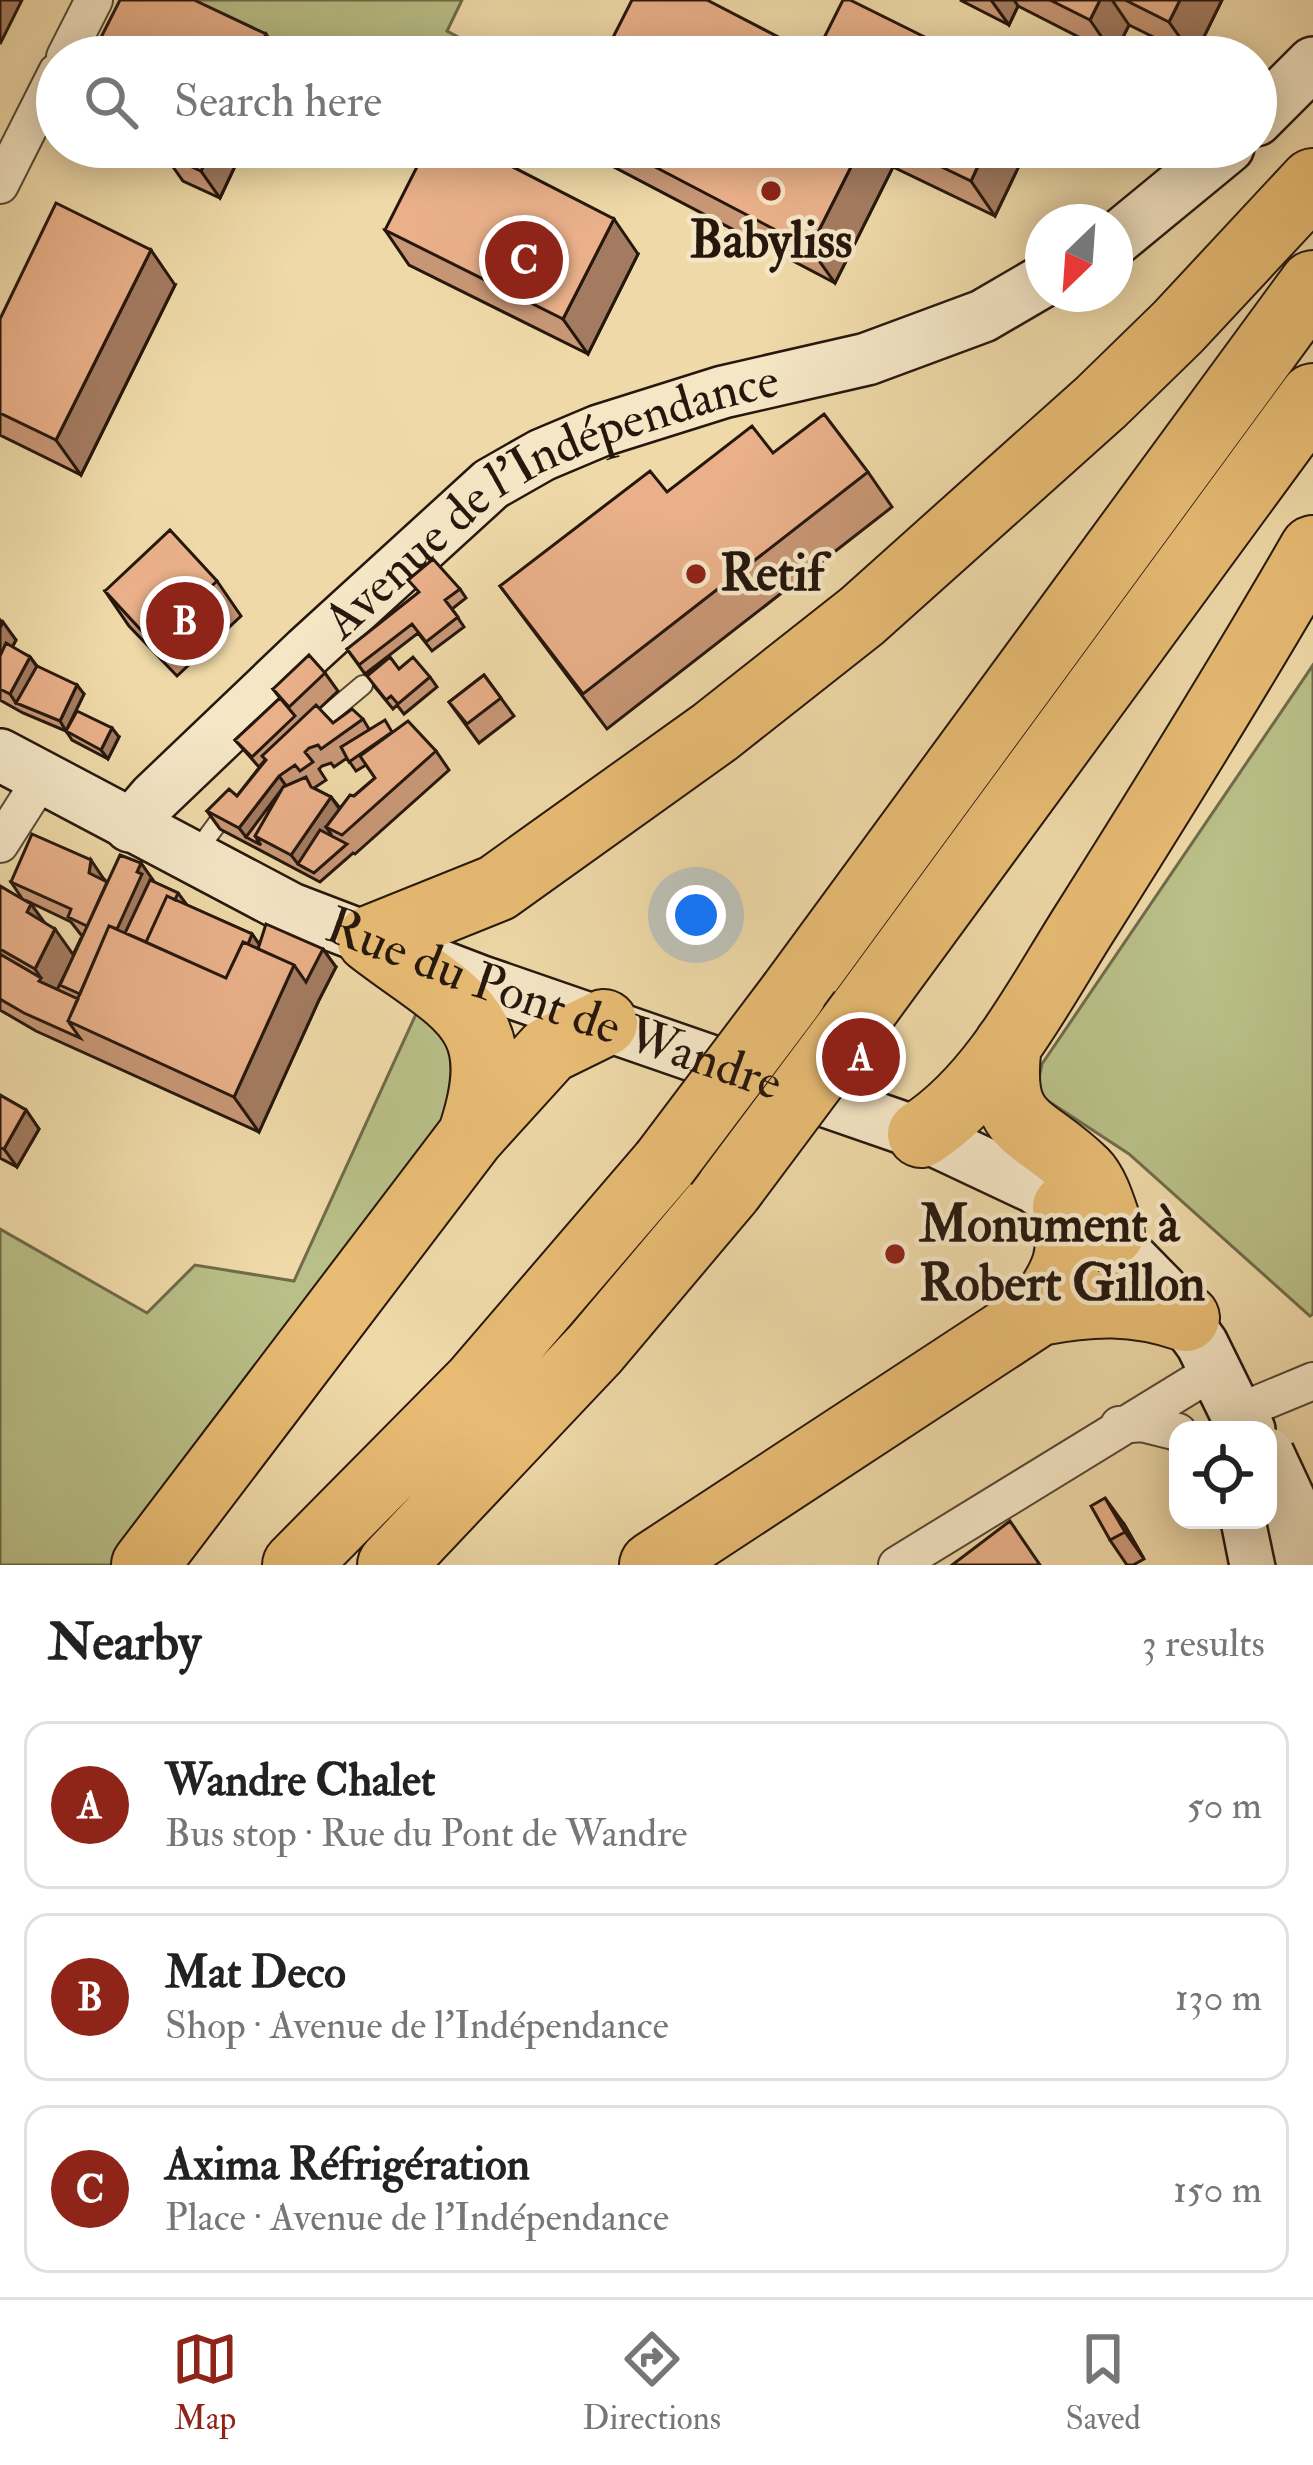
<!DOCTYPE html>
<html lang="en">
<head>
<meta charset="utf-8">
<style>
	body { margin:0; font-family:"IM FELL Double Pica",serif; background:#f2f2f2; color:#222 }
	.controls { position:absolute; right:36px; bottom:36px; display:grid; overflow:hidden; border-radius:24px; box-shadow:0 6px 30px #0003 }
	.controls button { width:108px; height:108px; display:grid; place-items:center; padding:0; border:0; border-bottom:3px solid #e0e0e0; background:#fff; color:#222; font:60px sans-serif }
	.compass { position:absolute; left:1025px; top:204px; width:108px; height:108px; border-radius:50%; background:#fff; box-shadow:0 6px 30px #0003; rotate:205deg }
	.you { position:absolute; left:696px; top:915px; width:42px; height:42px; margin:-30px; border:9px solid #fff; border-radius:50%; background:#1a73e8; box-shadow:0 0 0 18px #1a73e833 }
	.badge { display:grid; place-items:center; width:78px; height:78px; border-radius:50%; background:#8f2418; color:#fff; font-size:39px; font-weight:700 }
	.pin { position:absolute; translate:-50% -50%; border:6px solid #fff; box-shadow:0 3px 12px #0006 }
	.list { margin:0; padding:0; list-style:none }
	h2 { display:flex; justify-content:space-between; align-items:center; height:156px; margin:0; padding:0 48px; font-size:51px }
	h2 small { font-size:39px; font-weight:400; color:#767676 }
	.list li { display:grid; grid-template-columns:78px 1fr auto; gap:36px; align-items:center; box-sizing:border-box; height:168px; margin:0 24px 24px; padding:0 24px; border:3px solid #e0e0e0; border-radius:24px }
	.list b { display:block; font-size:45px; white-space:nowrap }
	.list p { margin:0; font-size:39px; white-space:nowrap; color:#767676 }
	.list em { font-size:39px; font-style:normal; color:#767676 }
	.icon { flex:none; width:66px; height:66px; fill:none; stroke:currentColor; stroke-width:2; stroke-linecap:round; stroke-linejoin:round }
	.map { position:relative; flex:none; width:1313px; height:1565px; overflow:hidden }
	.search { position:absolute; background:#fff; box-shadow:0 6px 30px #0003; left:36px; right:36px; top:36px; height:132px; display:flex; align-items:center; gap:30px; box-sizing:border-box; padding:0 42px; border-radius:66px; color:#767676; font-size:45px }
	.sheet { height:732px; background:#fff }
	nav { display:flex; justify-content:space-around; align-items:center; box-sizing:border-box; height:168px; border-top:3px solid #e0e0e0; background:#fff; font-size:33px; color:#767676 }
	nav a { display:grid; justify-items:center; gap:6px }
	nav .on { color:#8f2418 }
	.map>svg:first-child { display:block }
</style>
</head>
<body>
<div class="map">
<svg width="1313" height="1565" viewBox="0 0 1313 1565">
	<rect width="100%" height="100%" fill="#efd9a8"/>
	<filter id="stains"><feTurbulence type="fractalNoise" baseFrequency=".00167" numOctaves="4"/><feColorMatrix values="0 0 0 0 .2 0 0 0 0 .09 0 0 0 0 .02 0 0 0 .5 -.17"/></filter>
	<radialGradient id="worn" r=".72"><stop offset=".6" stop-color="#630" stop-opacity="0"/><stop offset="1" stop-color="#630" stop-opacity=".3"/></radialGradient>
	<path fill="#b9bf88" stroke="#706b4a" stroke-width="3" d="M184,0H462L447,31L496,57H300Z
		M1313,665V1314L1310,1316L1129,1154L1036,1093L1042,1064Z
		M416,1014L472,1041L464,1121L119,1565H0V1229L147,1313L195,1265L294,1281Z"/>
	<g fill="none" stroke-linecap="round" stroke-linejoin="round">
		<defs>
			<path id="lane" d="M307,732L363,685
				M194,855L231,805"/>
			<path id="street" d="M65,57L94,0
				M0,185L57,72
				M0,844L42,778
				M1236,1413L1313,1381
				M1119,1425L1142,1423L1178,1432
				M897,1565L1215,1370"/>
			<g id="secondary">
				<path d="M1256,120L1313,63"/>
				<path d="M1115,240L1228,147"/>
				<path id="s1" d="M0,755L291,909L479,981L921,1134L1034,1187L1115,1242L1164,1292L1202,1344L1236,1413L1249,1430"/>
				<path id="s2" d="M130,826L154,798L308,651L491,484L542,455L599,431L723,392L867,359L983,316L1043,281"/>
				<path d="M1247,1520L1256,1565"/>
			</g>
			<path id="highway" d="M370,939L497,888L715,732L862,616L1101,402L1178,327L1313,182
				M370,939C455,1005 512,1016 471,1136
				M793,993L1313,284
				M862,1012L1313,397
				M1008,1044C997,1133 1031,1121 1084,1173C1097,1186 1104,1215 1111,1233
				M921,1134C995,1086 1041,991 1088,918C1165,796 1241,674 1313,549
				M1039,1312C1092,1302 1134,1300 1186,1318
				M145,1565L471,1136L549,1050L604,1023
				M296,1565L476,1383L664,1164
				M391,1565L595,1349L729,1190
				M653,1565L1039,1312C1067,1272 1074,1256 1066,1207"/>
		</defs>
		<use href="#lane" stroke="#584834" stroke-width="22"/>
		<use href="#street" stroke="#584834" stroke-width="40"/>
		<use href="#secondary" stroke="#26170d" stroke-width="56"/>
		<use href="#highway" stroke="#26170d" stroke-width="70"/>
		<use href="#lane" stroke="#f5e6c6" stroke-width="18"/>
		<use href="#street" stroke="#f5e6c6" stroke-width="36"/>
		<use href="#secondary" stroke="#f5e6c6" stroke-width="51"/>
		<use href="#highway" stroke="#e8bc74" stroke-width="66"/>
		<defs>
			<path id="secondary-bridge" d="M1268,1454L1289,1499L1303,1565"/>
			<path id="highway-bridge" d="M664,1164L793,993
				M729,1190L862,1012"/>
		</defs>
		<use href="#secondary-bridge" stroke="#26170d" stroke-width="56" stroke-linecap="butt"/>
		<use href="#highway-bridge" stroke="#26170d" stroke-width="70" stroke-linecap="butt"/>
		<use href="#secondary-bridge" stroke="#f5e6c6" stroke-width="51"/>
		<use href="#highway-bridge" stroke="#e8bc74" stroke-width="66"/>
	</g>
	<path fill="#c89776" stroke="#26170d" stroke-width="3" fill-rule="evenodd" d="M960,0H1222L1194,57L1129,25L1114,55L1018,6L1009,25Z
		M167,147H244L220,198L183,181L164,154Z
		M588,147H1028L995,216L893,167L835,283L595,157Z
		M385,230L638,254L588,354L409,265Z
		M175,285L81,475L0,435V319Z
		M868,472L892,507L607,729L500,586L667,492Z
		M217,581L241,616L177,676L129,626L105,591Z
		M460,589L466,598L452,609L464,627L432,651L418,633L365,674L347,649Z
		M0,620L16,640L12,647L30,657L37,666L84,694L67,729L119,737L108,759L72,740L66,731L23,713L0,700Z
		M399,669L430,677L437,687L404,714L397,705L393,709L374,686Z
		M325,673L338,691L319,709L333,723L363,719L369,729L393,732L436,751L449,770L355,854L353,853L320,882L220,829L207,811L237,796L265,760L259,767L235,740L280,698L273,689ZM347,758L356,771L366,765L375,778L340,808L331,797L314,788L326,780L319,769L322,766L331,763L334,767Z
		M484,675L514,716L479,743L449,702Z
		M141,863L154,882L178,893L187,905L252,934L259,944L336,967L319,1000L259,1132L36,1031L0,1010V886L23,900L11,882L103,878L107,882ZM25,900L71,922L82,936L73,955L44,922L31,904Z
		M0,1095L26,1110L39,1129L17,1167L0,1158Z
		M1124,1524L1144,1559L1133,1565H1127L1110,1540Z"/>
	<path fill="#a37b60" stroke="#26170d" stroke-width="3" d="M0,0H22L0,44Z
		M991,0H1014L1018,6L1009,25Z
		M1100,0H1112L1129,25L1114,55L1090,20Z
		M1180,0H1222L1194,57L1169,22Z
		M266,34L282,57H255Z
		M213,147H244L220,198L201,171Z
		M861,147H879L893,167L835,283L810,248Z
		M987,147H1028L995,216L971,181Z
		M614,219L638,254L588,354L563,319Z
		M151,250L175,285L81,475L56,440Z
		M3,622L16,640L0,670V628Z
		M30,657L43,675L16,703L10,694Z
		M77,685L84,694L66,731L60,721Z
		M112,728L119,737L108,759L101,750Z
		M279,776L292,794L246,837L239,828Z
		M331,797L344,815L326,827L331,834L307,869L298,864L291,855Z
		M91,860L103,878L102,892L89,873Z
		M141,863L160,890L101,1036L116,886L137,872Z
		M31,904L50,931L27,912Z
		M55,929L74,956L52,1000L39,981L41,978L35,969Z
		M252,934L271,961L231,986Z
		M323,949L336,967L319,1000L259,1132L234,1097L294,965Z
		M26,1110L39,1129L17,1167L4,1149Z
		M1105,1498L1124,1524L1144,1559L1125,1532Z"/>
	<path fill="#e9b089" stroke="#26170d" stroke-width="3" d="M120,0H194L266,34L255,57H206L195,52L192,57H91Z
		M632,0H707L815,56L843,0H850L965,57H603Z
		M1050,0H1100L1090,20Z
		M1125,0H1180L1169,22Z
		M167,147H213L201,171L164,154Z
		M427,147H474L614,219L563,319L385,230Z
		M617,147H861L810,248Z
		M900,147H987L971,181Z
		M56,203L151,250L56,440L0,413V319Z
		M824,414L868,472L583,694L500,586L650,471L667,492L752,426L773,453Z
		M170,530L217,581L152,642L105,591Z
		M433,559L460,589L445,600L458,617L426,642L412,624L359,665L347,649L419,592L408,580Z
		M6,643L30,657L10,694L0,689V656Z
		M309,655L325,673L289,707L273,689Z
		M390,657L399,669L413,657L430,677L398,704L391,696L386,700L367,676Z
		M37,666L77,685L60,721L16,703Z
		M484,675L501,698L467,724L449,702Z
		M280,698L295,716L252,757L235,740Z
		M316,705L333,723L352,709L363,719L321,749L318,745L309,748L305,752L313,762L300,771L295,765L279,776L239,828L207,811L229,789L237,796L266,760L262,756Z
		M77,711L112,728L101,750L66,731Z
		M385,720L392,732L349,762L341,747Z
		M408,721L436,751L342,835L326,827L350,795L354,796L375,778L360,756Z
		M306,777L311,787L331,797L291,855L255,836L283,787Z
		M282,789L255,836L261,845L246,837Z
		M320,830L347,844L314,873L298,864Z
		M32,834L91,860L89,873L107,882L87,926L68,917L71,909L11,882Z
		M120,855L141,863L137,872L142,874L117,929L109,926L80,994L60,985Z
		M150,880L178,893L175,900L167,896L146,942L125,933Z
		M0,886L31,904L27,912L55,929L35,969L0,949Z
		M167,896L252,934L248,944L243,942L226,978L146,942Z
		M266,924L323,949L306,982L294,965L258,949Z
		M109,926L226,978L243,942L294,965L234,1097L68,1021Z
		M0,954L41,978L39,981L78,999L68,1021L80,1038L24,1013L0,999Z
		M0,1095L26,1110L4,1149L0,1147Z
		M1105,1498L1125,1532L1110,1540L1091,1506Z
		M1010,1521L1040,1565H952Z"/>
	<g fill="#8f2418" stroke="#f5e6c6" stroke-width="4.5">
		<circle cx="771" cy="191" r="12"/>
		<circle cx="696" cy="574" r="12"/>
		<circle cx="895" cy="1254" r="12"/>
	</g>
	<g text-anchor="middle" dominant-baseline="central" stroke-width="9" stroke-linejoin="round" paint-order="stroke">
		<g font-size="51" font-weight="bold" fill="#26170d" stroke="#f5e6c6" text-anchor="start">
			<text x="771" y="241" text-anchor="middle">Babyliss</text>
			<text x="720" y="574">Retif</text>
			<text x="919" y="1225">Monument à<tspan x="919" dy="59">Robert Gillon</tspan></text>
		</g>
		<g font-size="51" fill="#26170d" stroke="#f5e6c6">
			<text stroke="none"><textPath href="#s2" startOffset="543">Avenue de l'Indépendance</textPath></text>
			<text stroke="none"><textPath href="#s1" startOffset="609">Rue du Pont de Wandre</textPath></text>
		</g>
	</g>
	<rect width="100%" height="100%" filter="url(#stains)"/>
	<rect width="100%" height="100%" fill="url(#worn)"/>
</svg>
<div class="controls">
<button><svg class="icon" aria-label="locate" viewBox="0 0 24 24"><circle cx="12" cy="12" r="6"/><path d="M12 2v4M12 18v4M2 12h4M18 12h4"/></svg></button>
</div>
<svg class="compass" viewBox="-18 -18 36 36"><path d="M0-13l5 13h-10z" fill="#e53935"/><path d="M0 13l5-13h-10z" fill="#767676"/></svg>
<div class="you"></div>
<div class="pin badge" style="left:861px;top:1057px">A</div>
<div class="pin badge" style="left:185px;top:621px">B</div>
<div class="pin badge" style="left:524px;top:260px">C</div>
<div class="search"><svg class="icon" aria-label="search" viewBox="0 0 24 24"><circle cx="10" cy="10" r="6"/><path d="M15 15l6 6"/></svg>Search here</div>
</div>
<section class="sheet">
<h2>Nearby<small>3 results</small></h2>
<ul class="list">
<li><span class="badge">A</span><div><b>Wandre Chalet</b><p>Bus stop · Rue du Pont de Wandre</p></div><em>50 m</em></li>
<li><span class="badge">B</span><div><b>Mat Deco</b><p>Shop · Avenue de l'Indépendance</p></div><em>130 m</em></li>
<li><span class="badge">C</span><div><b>Axima Réfrigération</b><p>Place · Avenue de l'Indépendance</p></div><em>150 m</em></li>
</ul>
</section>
<nav>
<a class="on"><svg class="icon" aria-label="map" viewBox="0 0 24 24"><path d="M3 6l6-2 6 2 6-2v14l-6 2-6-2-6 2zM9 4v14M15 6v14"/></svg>Map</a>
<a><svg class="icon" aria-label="directions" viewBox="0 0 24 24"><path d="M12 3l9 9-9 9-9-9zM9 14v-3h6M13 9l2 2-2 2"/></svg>Directions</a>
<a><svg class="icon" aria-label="saved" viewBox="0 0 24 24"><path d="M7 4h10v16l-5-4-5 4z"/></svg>Saved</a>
</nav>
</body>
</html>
